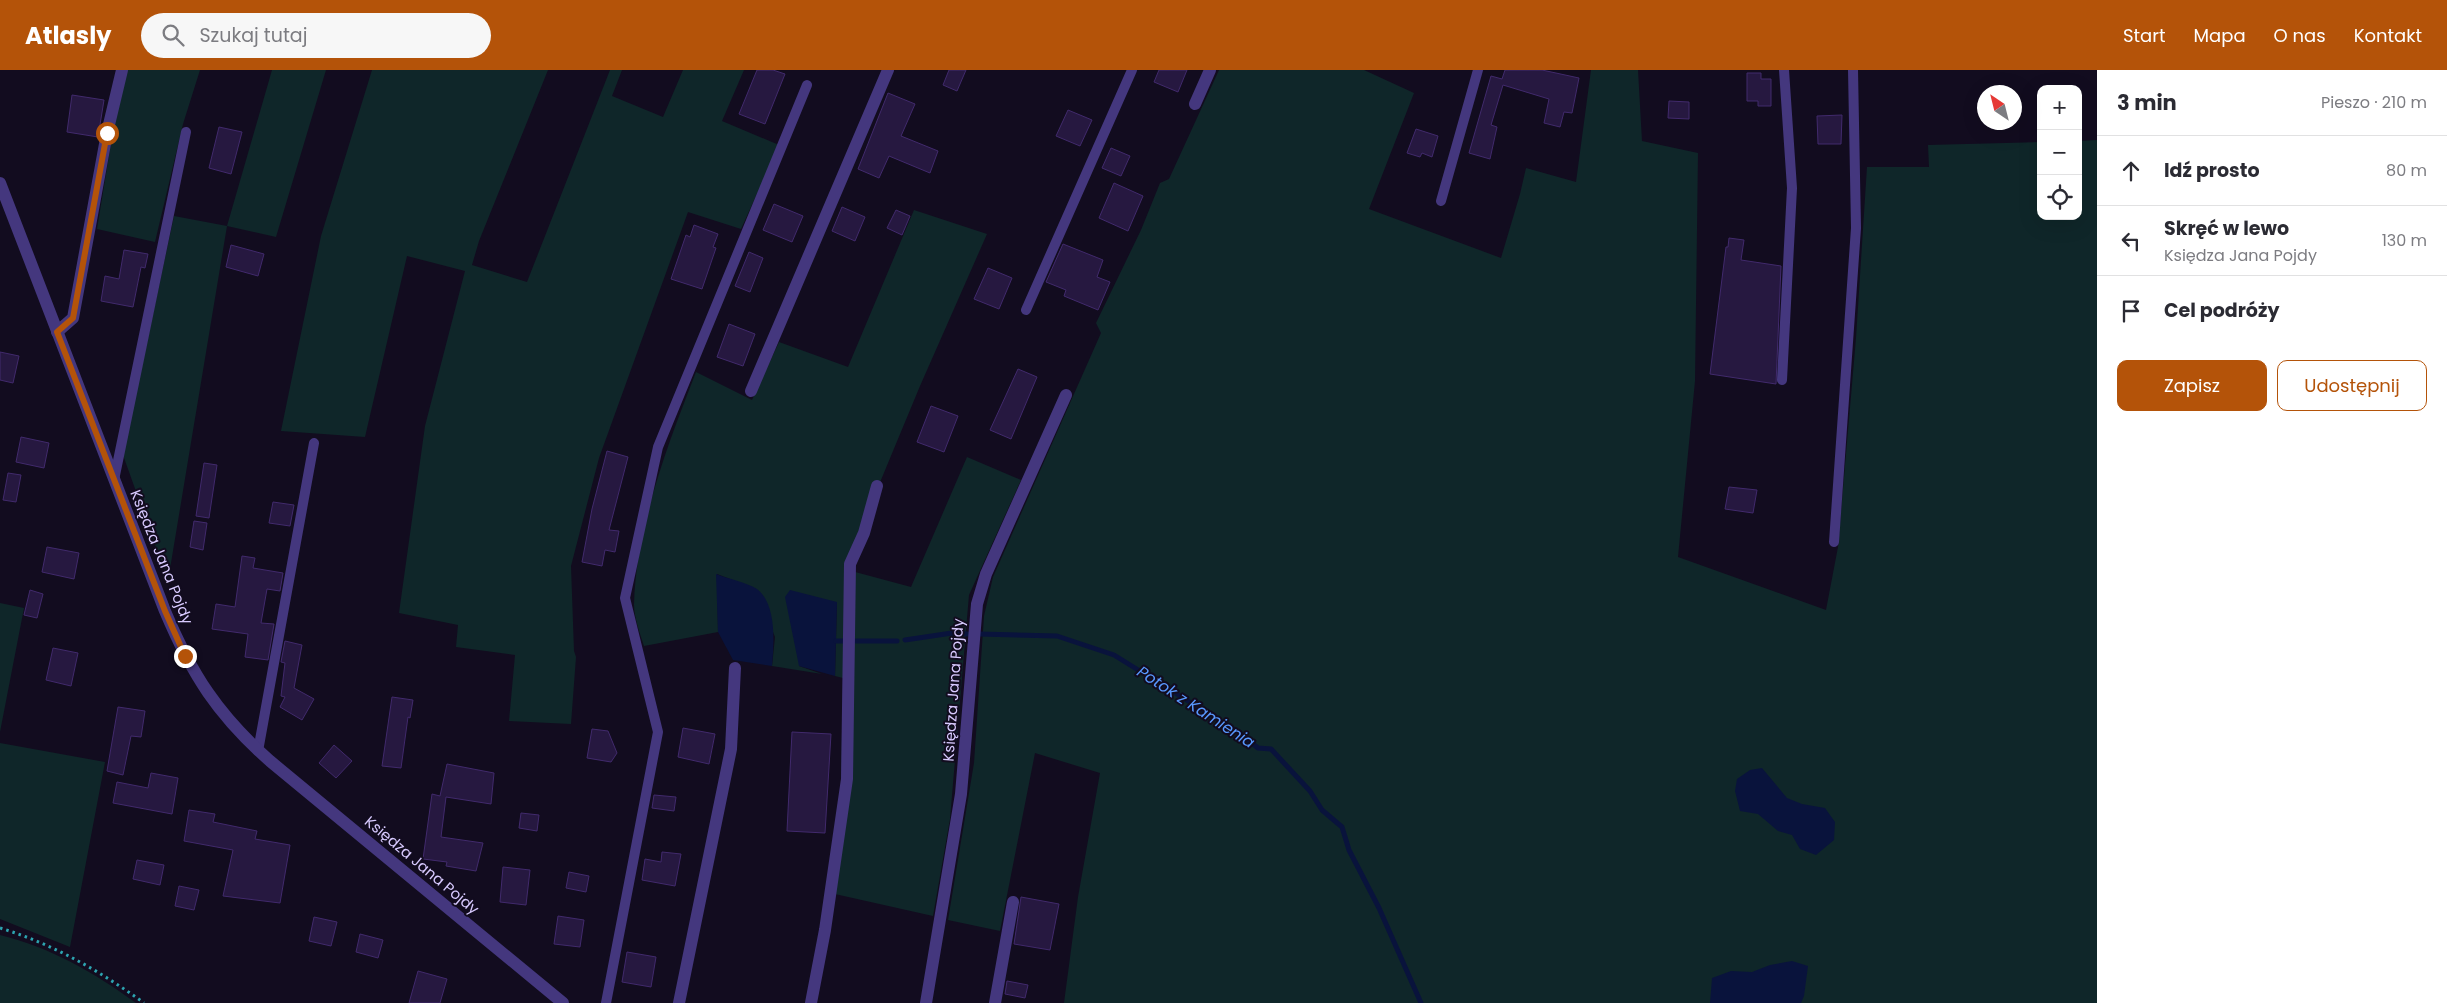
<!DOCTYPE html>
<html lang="pl">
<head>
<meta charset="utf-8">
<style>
	body { margin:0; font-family:Poppins,sans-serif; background:#f7f7f7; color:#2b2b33 }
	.controls { position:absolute; right:15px; top:15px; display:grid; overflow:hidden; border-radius:10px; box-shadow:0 5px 20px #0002 }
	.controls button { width:45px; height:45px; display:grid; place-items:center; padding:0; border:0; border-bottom:1px solid #e1e1e2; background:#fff; color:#2b2b33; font:25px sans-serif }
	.compass { position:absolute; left:1977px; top:15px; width:45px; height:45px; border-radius:50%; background:#fff; box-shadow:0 5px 20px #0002; rotate:325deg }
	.stop { position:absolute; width:15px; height:15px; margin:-11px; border:4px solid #b45309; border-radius:50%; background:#fff }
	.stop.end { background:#b45309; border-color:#fff; box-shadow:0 1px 5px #0008 }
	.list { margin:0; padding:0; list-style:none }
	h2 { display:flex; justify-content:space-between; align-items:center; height:65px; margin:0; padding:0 20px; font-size:21px }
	h2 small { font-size:16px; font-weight:400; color:#7c7c81 }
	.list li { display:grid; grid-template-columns:32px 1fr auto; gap:15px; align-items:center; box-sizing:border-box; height:70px; padding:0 20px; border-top:1px solid #e1e1e2 }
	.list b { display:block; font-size:19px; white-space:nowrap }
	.list p { margin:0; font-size:16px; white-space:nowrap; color:#7c7c81 }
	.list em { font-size:16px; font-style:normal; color:#7c7c81 }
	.actions { display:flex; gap:10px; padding:15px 20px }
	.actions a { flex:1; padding:11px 0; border:1px solid #b45309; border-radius:10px; text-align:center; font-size:18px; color:#b45309 }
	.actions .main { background:#b45309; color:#fff }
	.icon { flex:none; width:28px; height:28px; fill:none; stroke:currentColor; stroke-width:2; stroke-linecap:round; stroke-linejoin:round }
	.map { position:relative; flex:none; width:2097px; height:933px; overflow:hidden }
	header { display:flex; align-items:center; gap:30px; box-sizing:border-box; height:70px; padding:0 25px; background:#b45309; color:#fff }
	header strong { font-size:24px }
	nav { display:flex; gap:28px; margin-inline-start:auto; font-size:18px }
	.search { width:350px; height:45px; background:#f7f7f7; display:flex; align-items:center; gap:12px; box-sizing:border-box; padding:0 18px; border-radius:28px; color:#7c7c81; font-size:19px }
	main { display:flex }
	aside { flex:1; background:#fff }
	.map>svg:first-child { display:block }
</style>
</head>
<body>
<header>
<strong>Atlasly</strong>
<div class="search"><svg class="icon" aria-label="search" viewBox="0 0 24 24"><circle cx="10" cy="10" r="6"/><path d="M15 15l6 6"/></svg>Szukaj tutaj</div>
<nav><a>Start</a><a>Mapa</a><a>O nas</a><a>Kontakt</a></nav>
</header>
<main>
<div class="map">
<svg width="2097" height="933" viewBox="0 0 2097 933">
	<rect width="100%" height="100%" fill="#120c1f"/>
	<path fill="#0f2629" d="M123,0H200L183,54L155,172L97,159Z
		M272,0H326L276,167L227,156L168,511L123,385L174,146L227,156Z
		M372,0H548L479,171L472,195L527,212L610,0H622L612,26L663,47L683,0H744L722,51L779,75L741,159L688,142L599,388L571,496L574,581L576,587L571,654L509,651L515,585L456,577L458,555L399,543L425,356L465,201L407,186L365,367L281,361L321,166Z
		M1219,0H1364L1414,23L1369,139L1501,188L1520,124L1526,98L1576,112L1591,0H1638L1642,71L1698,83L1695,311L1678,487L1826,540L1838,477L1856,268L1867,97H1929L1928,75L2041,72V146H2078V71L2097,70V933H1064L1078,827L1100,703L1035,683L1000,861L948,850L974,693L984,546L993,507L1101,263L1096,253L1141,160L1160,113L1169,109Z
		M914,140L987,164L920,316L844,499L911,517L967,387L1021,410L969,525L950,749L933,846L826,822L841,713L843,608L835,606L837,532L799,596L822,604L772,596L775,567L756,519L717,504L718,562L644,576C640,564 634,547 634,535C636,456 668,374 696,302L752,330L779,272L848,297Z
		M0,533L24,538L0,662Z
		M0,673L105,692L70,877L0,849Z
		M0,865C50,877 95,903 136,933H0Z"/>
	<path fill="#09133c" d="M716,504C728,509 746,512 757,519C777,534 774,574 772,596L733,590L718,562Z
		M790,520L837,532L835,606L799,596L785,527Z
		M1762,698L1787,728L1802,734L1825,738L1835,752L1834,770L1816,785L1800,779L1792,765L1778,761L1758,744L1740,741L1735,721L1737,709L1750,700Z
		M1792,891L1808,896L1804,926L1801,933H1710L1712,908L1731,901L1752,902L1770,895Z"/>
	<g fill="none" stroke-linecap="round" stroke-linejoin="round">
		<path stroke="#09133c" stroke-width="5" d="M979,564L1057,566L1114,585L1238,662L1258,678L1271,679L1310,721L1322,740L1342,757L1349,780L1379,838L1421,933
			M905,570L952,563L968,564
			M836,571H844
			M856,571H897"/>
	</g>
	<path fill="#261840" stroke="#412a6c" d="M757,0H773L785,4L765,54L739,44Z
		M949,0H966L957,21L943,15Z
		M1159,0H1187L1178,22L1154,12Z
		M1505,0H1542L1579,8L1572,43L1564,42L1560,57L1544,53L1549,29L1503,15L1491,55L1497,57L1490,89L1469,83L1491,6L1502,9Z
		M1747,3H1761V9H1771V36H1758V31H1747Z
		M888,23L915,34L901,66L938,81L930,103L889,86L879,108L858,99Z
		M72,25L104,30L98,67L67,62Z
		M1669,31L1689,32V49L1668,48Z
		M1068,40L1092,50L1080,76L1056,66Z
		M1842,45L1841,74H1818L1817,46Z
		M219,57L242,62L231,104L209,98Z
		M1416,59L1438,66L1432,87L1422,83L1420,87L1407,83Z
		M1111,78L1130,86L1121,106L1102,98Z
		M1114,113L1143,126L1128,161L1099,148Z
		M774,134L803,146L792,172L763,160Z
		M842,137L865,147L855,171L832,161Z
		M896,140L910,146L902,165L887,158Z
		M694,155L718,164L713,177L716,178L702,219L671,209L686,165L690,167Z
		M1729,168L1744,170L1741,190L1781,196L1776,314L1710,304L1726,177H1728Z
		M1063,174L1103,190L1097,207L1110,212L1098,240L1064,226L1066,220L1046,212Z
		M231,175L264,184L258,206L226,197Z
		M124,180L148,184L145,198L141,197L133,237L101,231L105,206L119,209Z
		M749,182L763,188L750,222L735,216Z
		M988,198L1012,208L999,239L974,229Z
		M729,254L755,264L743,296L717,287Z
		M0,282L19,286L13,313L0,310Z
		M1018,299L1037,307L1011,369L990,360Z
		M931,336L958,346L944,382L917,372Z
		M21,367L49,373L44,398L16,392Z
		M607,381L628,387L609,460L619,461L615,482L605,480L602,496L582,492L592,439Z
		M204,393L217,395L209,448L196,446Z
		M8,403L21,405L16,432L3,430Z
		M1729,417L1757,420L1753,443L1725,439Z
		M273,432L294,435L290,456L269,453Z
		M194,451L207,453L203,480L190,477Z
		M47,477L79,483L74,509L42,502Z
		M242,486L255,488L253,498L283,503L280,521L267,519L261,553L274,554L268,590L245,587L248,564L212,559L216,534L235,537Z
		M30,520L43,524L37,548L24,545Z
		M285,571L302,575L294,618L314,629L302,650L280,637L285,627L281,626L285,593L281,592Z
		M53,578L78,583L71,616L46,610Z
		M392,627L413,630L410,648L408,647L401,698L382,696Z
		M118,637L145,641L141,667L131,666L123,705L107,701Z
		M683,658L715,664L709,694L678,687Z
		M592,659L608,661L617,683L611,692L587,688Z
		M792,662L831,664L825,763L787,761Z
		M334,675L352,691L336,708L319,693Z
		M447,694L494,703L491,734L446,727L441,767L483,773L476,801L446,796L447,792L423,789L432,724L440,726Z
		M151,703L178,708L172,744L113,733L117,712L148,718Z
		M654,725L676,727L674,741L652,738Z
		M189,740L215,744L213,752L257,761L255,769L290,775L280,833L223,826L233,780L184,771Z
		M521,743L539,745L537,761L519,758Z
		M662,782L681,784L675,816L642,810L645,789L661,792Z
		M137,790L164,795L160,815L133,809Z
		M503,797L530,800L526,835L500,832Z
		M569,802L589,806L586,822L566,818Z
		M179,816L199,820L194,840L175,836Z
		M1021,827L1059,834L1050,880L1014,874Z
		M558,846L584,850L580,877L554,874Z
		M314,847L337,852L331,876L309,871Z
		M360,864L383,870L378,888L356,882Z
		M627,882L656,887L651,917L622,912Z
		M418,901L447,909L440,933H409Z
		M1007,911L1028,915L1025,928L1005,924Z"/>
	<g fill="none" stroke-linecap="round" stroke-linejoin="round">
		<path stroke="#2da4b0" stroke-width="3" stroke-dasharray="2.5 4" stroke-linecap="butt" d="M0,858C53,874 100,901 144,933"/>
		<path stroke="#44377e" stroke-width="10" d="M1441,131L1478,0
			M1026,240L1132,0
			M1782,310L1792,118L1784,0
			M114,410L186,62
			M1834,472L1856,158L1853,0
			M258,681L314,373
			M606,933L658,662L625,528L658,377L807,15"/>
		<path stroke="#44377e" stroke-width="12" d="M1195,34L1210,0
			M57,262L73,248L107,63L122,0
			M751,321L888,0
			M679,933L731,679L735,598
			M811,933L825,860L847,709L850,494L864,463L877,416
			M926,933L961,724L977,534L986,504L1066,325
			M995,933L1013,832"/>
		<path stroke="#44377e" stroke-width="12" d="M0,113L165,541C192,605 218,645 270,691L563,933"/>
	</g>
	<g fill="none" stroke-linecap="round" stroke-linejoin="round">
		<path stroke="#b45309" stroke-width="6" d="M107,63L73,248L57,262L165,541L185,586"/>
	</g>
	<g text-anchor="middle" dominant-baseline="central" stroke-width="4" stroke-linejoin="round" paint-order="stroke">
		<g font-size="15" fill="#d8caff" stroke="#120c1f">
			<text transform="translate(162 487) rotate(68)">Księdza Jana Pojdy</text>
			<text transform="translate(953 620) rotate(-86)">Księdza Jana Pojdy</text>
			<text transform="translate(422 795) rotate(40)">Księdza Jana Pojdy</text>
		</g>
		<g font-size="16" font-style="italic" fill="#5898ff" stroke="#120c1f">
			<text transform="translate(1196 637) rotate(33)">Potok z Kamienia</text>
		</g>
	</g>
</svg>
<div class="controls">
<button>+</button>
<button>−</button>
<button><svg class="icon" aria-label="locate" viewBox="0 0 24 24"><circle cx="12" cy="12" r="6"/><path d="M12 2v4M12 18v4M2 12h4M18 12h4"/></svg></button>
</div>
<svg class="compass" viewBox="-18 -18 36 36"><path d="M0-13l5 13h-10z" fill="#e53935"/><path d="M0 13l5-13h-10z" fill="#7c7c81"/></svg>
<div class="stop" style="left:107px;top:63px"></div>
<div class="stop end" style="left:185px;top:586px"></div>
</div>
<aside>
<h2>3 min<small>Pieszo · 210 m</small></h2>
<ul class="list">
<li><svg class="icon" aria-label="ahead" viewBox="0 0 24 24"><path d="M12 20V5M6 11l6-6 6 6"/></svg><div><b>Idź prosto</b></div><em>80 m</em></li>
<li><svg class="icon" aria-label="left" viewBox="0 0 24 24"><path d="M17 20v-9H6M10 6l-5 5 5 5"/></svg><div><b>Skręć w lewo</b><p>Księdza Jana Pojdy</p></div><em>130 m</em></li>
<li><svg class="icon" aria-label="arrive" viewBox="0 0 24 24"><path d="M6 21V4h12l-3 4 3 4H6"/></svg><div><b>Cel podróży</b></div></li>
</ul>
<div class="actions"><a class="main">Zapisz</a><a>Udostępnij</a></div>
</aside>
</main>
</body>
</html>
